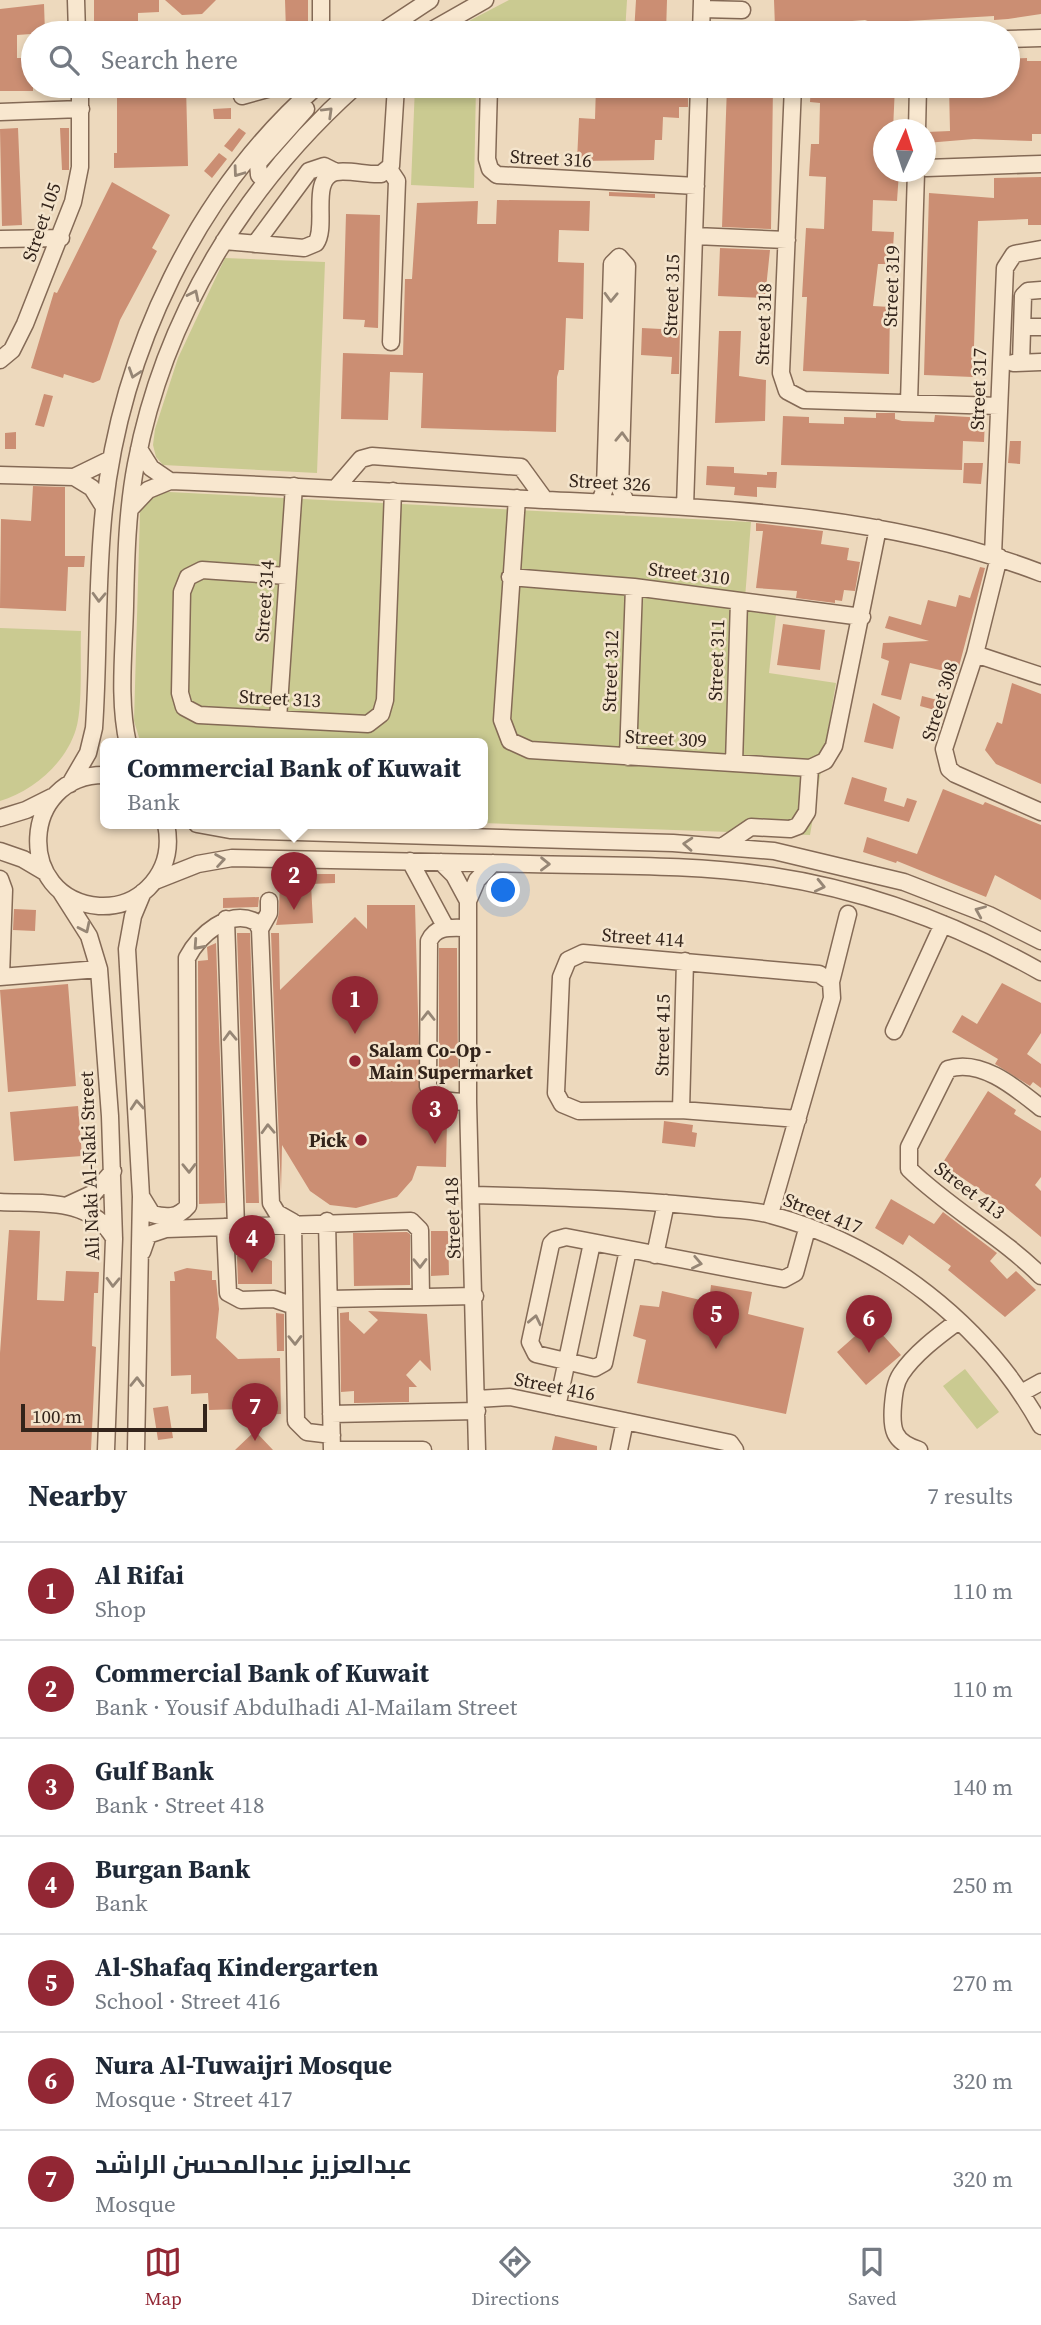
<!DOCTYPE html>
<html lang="en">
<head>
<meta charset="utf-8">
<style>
	body { margin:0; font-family:"Source Serif 4",Cairo,serif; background:#f2f2f3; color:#1f2937 }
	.compass { position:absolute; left:873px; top:119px; width:63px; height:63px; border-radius:50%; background:#fff; box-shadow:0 4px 10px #0003; rotate:3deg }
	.scale { position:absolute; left:21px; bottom:18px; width:186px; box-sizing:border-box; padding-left:7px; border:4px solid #33241b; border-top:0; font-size:19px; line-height:24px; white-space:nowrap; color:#33241b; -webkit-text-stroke:5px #f4e4cc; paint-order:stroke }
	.you { position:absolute; left:504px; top:891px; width:24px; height:24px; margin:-18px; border:5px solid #fff; border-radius:50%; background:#1a73e8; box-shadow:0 0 0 10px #1a73e833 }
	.badge { display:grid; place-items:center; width:46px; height:46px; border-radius:50%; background:#922734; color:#fff; font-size:23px; font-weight:700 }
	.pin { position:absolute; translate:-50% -58px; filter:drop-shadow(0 2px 4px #0008) }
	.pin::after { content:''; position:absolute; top:37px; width:24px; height:21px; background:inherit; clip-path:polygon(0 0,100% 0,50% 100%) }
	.popup { position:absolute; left:100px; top:738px; width:388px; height:91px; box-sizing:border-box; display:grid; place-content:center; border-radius:10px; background:#fff; filter:drop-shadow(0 2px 5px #0005); font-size:23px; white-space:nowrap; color:#747a83 }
	.popup b { font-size:26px; color:#1f2937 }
	.popup::after { content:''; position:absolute; left:50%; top:100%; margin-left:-14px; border:14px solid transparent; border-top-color:#fff }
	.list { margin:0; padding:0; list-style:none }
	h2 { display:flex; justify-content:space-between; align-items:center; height:91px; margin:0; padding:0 28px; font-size:30px }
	h2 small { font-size:23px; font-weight:400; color:#747a83 }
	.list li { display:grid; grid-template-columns:46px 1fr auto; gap:21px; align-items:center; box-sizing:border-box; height:98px; padding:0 28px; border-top:2px solid #e0e1e3 }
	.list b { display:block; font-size:26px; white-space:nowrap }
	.list p { margin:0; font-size:23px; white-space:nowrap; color:#747a83 }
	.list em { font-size:23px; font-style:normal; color:#747a83 }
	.icon { flex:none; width:38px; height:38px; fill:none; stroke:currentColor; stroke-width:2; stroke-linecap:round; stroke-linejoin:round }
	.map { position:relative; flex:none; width:1041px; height:1450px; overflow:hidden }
	.search { position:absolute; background:#fff; box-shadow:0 4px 10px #0003; left:21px; right:21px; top:21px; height:77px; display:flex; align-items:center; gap:18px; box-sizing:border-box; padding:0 24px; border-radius:38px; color:#747a83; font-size:26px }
	.sheet { height:777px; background:#fff }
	nav { display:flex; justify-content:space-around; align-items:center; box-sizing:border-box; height:98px; border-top:2px solid #e0e1e3; background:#fff; font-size:19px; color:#747a83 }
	nav a { display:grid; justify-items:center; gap:4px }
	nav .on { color:#922734 }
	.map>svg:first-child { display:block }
</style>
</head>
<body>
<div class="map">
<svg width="1041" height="1450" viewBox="0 0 1041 1450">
	<rect width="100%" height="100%" fill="#edd9bd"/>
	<path fill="#caca91" d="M509,0H627L625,33H446Z
		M415,86H476L474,188L411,185Z
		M225,258L325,262L317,473L163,465L156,457L153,445L155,429L178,358Z
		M169,492L751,522L744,611L776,615L769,673L836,683L810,835L483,823V744H141L134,721L140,512C145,499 154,493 169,492Z
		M0,628L81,631C80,657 83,706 76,729C66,763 33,791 0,801Z
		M965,1369L999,1412L977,1429L943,1386Z"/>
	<path fill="#cb8e73" d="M94,0H159V12L138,13V33H94Z
		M165,0H216L202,14L182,15Z
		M285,0H308V30L286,31Z
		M636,0H667L666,33H634Z
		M774,0H1041V14L1008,19L994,20V16L873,23L865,20L775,27Z
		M44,4L45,33L17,35V58H33V91H0V9Z
		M1027,58V61H1041V134H1032V141L974,139L926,143L927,132L950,131L949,86H1008V59Z
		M117,86H186L188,166L114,168V153H117Z
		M596,86L688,88V107H679V118L663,117L662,140H655L654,160L577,161L579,118L595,119Z
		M727,86H773L771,229L722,227Z
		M811,86H895L893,130H884V172H899L897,201L873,200L872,231L894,232L892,264H878L873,306L890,307L889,374L803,371L807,297H802L806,228L824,229L826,177L809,176L811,144H819L820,103L810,102Z
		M231,108V119H214L213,109Z
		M18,128L22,225L2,226L0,129Z
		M60,128H69V170H62Z
		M239,128L246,133L232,152L224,146Z
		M219,153L227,159L212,178L204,171Z
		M1041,177V225H1028V219L978,221L973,377L924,375L929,193L994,198V178Z
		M112,182L170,215L152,248L157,251L120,320L100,380L93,383L64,374L63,378L31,368L54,292L57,293Z
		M609,192L655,194V198L609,196Z
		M497,200L590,201L589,231L559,230L558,262L584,263L583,319L566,318L564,370H559L557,377L556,432L421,428L423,373L390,372L388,420L341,419L343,353L403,355L405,279H412L417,203L478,201L477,224H496Z
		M346,214L380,215L378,328L364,327L365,320L343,319Z
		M720,248L770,250L765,298L718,296Z
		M642,328L680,330L679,374H671L672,357L641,355Z
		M719,331H741L739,376L766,380L765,421L715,423Z
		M44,394L53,396L44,427L35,425Z
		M876,413H895V419L902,421L934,422L935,415L985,418L984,442L963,441L962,470L781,465L783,416L809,417V423L844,424V417L876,418Z
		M16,432V449H5V433Z
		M1010,441H1021L1020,464L1008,463Z
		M964,463H983L981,484L963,483Z
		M707,466L734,467V473L767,475V472H777L776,488L757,487V497L734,495L735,487L706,485Z
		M33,486L65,487V556H85L84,567H68L66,611L0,608L1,519L31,521Z
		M756,523L823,531L821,544L849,548L847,560L860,562L855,591L844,590L842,601L835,600V603L796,598L797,591L756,588L763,531H756Z
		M980,567L985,568L957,674L910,663L901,700L881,695L889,661L881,658L883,643L929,641L885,628L889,616L921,625L928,600L956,607L959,595L970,598Z
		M783,624L825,630L820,670L777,665Z
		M1012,683L1041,694V784L996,764L985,750L997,722L1002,724Z
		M922,696L945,702L942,712L920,706Z
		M873,703L900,717L893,749L864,742Z
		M852,777L887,788L884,801L904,807L907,798L917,801L909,822L844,804Z
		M943,789L983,805L985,802L1041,825V900L995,875L986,897L897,861L896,863L863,852L867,837L917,854Z
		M280,874H335V883L311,884L313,923L276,925L279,913Z
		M259,897L258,907L223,908V898Z
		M367,905H415L421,1120L447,1121L446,1167L417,1166L412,1180L397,1197L356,1208L330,1205L310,1191L282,1145L281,1192L271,933H279L280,990L355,917L367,929Z
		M14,909L36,910L35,931L13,930Z
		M237,933H250L259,1203H246Z
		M216,943L225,1203L199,1204L198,961L208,960L207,947Z
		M439,948H457L458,1072L439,1073Z
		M1002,983L1041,1003V1033L1027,1054L1041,1064V1088L1033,1082L1030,1086L995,1064L998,1059L952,1032L962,1015L977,1024Z
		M68,984L76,1086L8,1092L0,990Z
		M988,1091L1016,1110L1014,1114L1041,1131V1177L1035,1185L1041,1191V1237L1006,1208L942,1164Z
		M78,1106L82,1156L14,1161L10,1112Z
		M664,1121L693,1125L692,1132L697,1133L695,1147L662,1143Z
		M891,1199L934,1224L943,1212L997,1253L990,1261L1007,1279L1016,1271L1036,1290L1005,1317L948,1270L951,1266L909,1235L903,1245L875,1228Z
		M9,1230L40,1231L37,1300L64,1301L66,1271L99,1272L98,1293H94L92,1346L96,1347L91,1450H0V1353Z
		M431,1231H448L449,1275L431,1276Z
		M407,1232L410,1234V1285L354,1286L353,1233Z
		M237,1256H261L272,1261V1284H238Z
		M187,1268L212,1271V1280H216L219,1309L216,1338L238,1359L280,1358L281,1414L242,1415V1409L209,1410L208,1393L191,1394V1375L171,1376L170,1281H175L174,1272Z
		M711,1285L752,1292L748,1314L804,1328L786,1414L637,1383L646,1340L633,1336L640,1305L659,1307L662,1291L709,1302Z
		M368,1311L427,1314L431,1371L420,1360L406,1375L417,1387H409V1402L354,1403V1391L341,1392L340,1313L349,1312V1320L364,1334L378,1320Z
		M276,1313L284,1314V1351H277Z
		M871,1322L901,1355L866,1385L837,1352Z
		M168,1406L173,1438L158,1440L153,1408Z
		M255,1431L273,1450H235Z
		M555,1436L597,1446V1450H552Z"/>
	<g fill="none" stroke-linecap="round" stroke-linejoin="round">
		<defs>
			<path id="minor" d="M76,0L77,33
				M321,0V33
				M702,9L742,10
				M380,33L430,0
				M427,33L485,0
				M701,33L702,1
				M1008,39L1041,38
				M489,86L487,159L490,169L497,175L696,186
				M793,86L781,373L787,391L804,400L999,406
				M242,96L278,86
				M0,112L81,109
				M917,130L918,86
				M926,168L1041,164
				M389,169L397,181L391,342
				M265,181L259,175L258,163L306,109
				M695,236L787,240
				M0,239L61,238
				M224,241L304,248L316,243C328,226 309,178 336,172C351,170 367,175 381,174L391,166L396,86
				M255,244L309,171L324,166L336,172
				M1022,327H1041
				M0,360L12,350L25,324L73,202L80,167V86
				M1013,363L1041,362
				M1021,363L1023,296L1028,291L1041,290
				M909,402L916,172
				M139,449L151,468L170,481
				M0,475L74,477L111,459
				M74,477L92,488L104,507
				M336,488L361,459L372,456L521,467L545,500
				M517,498L502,720L510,741L530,750L810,768L825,761L834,746L878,528
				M600,502L605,488L612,264L619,257L627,266L620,489L627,504
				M685,507L699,86
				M130,509L148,490L170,481C295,486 420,493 546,500C713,508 883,512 1041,573
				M993,555L1005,268L1014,254L1041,249
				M287,576L202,570L188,577L182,592L180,693L184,707L199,715L368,724L381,714L385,700L393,491
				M510,577L634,587L862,617
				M975,654L999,557
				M1041,676L975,654L944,749L949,769L955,774L1041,812
				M278,719L294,486
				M128,744C118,699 124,652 125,606C126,559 127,511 136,464C164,316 245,185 356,86
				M628,757L634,587
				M734,763L739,601
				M105,775C20,774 14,899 99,906C117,907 135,901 148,888C166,870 171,848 166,824
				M70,784L88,753L94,728C99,655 96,582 104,509C121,351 196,192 317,86
				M0,818L26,810L52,797
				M197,824L230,830L673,843L774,851L904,882L989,915L1041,941
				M723,846L751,827L790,829L798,826L807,812L810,768
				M0,851L23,859L45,872
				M410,861L446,928
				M441,862L454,875L468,901
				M0,879L4,890L1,976
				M155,881L198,864L232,858C331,860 430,862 529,864C609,866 693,864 772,876C866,890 958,925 1041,972
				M61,892L89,936L99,969L110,1116L114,1239L106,1450
				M226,919L236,1227
				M260,929L269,913V901
				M0,977L99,969
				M831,982L848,914
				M894,1031L943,924
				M468,1102C450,1101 438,1103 428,1086L429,941C436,925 452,928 468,928
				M1041,1108C1016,1088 981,1058 948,1069L909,1147V1169C950,1209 1001,1236 1041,1276
				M681,1110L685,961
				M473,1195C551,1197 630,1199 707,1207C728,1210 751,1209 771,1215C883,1245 985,1324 1041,1426
				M141,1196L152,1214C167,1218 178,1218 188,1206L187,958C199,935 229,908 256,922L260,929L271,1203L277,1213L293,1222
				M0,1202C41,1204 90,1197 114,1238
				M68,1205L94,1193L113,1171
				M770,1214L832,998L831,982L819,974L583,953L568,960L561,977L556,1093L562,1104L579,1111L681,1110L798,1119
				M327,1221L332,1450
				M293,1222L296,1421L307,1432L332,1435
				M225,1227L228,1293L241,1300L274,1299L294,1306
				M628,1250L604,1363L595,1368L536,1354L530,1342L551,1244L555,1240L566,1237L784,1279L795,1273L807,1229
				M142,1252L148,1235L166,1229L411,1221L420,1230L421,1297
				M655,1255L666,1203
				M329,1299L475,1296
				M1023,1392L1041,1382
				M477,1399L510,1397L730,1443L735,1450
				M557,1407L592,1243
				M331,1414L477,1411
				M136,1450L141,1196L127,949L133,916L143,892
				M332,1450H423
				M477,1450L468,1102V901L477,880L493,863
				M619,1450L625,1421
				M919,1450C893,1442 891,1429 893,1405C894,1394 895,1383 901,1374C914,1354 938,1336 957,1322"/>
		</defs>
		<use href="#minor" stroke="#846a56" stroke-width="19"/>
		<use href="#minor" stroke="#f8e7cf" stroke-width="16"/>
	</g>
	<defs><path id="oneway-chevron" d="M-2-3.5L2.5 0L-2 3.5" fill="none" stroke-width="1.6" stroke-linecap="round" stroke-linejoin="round" transform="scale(1.75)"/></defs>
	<g stroke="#968675">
		<use href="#oneway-chevron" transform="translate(328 112) rotate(-44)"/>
		<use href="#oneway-chevron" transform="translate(238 172) rotate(126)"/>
		<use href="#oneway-chevron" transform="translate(194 295) rotate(-64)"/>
		<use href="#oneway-chevron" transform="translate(611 297) rotate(92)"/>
		<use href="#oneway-chevron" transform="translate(134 373) rotate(108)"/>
		<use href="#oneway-chevron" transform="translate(622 437) rotate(-88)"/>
		<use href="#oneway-chevron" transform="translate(99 597) rotate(92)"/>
		<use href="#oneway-chevron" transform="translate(688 844) rotate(-176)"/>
		<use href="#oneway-chevron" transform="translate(220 860) rotate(-9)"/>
		<use href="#oneway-chevron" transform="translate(545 864) rotate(1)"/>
		<use href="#oneway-chevron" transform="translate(820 886) rotate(13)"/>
		<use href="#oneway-chevron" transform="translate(980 911) rotate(-157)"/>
		<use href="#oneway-chevron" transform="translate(85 928) rotate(64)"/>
		<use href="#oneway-chevron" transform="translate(198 945) rotate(132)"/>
		<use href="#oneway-chevron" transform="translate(428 1016) rotate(-90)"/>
		<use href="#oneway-chevron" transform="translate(230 1036) rotate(-92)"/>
		<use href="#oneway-chevron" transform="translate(137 1105) rotate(-94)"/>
		<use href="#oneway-chevron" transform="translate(268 1129) rotate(-92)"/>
		<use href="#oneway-chevron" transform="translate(189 1168) rotate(89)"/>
		<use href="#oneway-chevron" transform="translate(420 1263) rotate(89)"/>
		<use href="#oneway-chevron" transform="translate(697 1263) rotate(11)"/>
		<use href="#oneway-chevron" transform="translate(113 1282) rotate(92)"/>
		<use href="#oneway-chevron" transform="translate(535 1320) rotate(-78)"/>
		<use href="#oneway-chevron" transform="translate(295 1340) rotate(89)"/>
		<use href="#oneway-chevron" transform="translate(137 1382) rotate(-89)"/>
	</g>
	<g fill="#922734" stroke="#f4e4cc" stroke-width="2.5">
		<circle cx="355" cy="1061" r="7"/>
		<circle cx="361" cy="1140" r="7"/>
	</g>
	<g text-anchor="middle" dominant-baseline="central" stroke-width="5" stroke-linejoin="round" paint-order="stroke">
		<g font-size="19" fill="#33241b" stroke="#f4e4cc">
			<text transform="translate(551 158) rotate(3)">Street 316</text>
			<text transform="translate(41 222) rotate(-71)">Street 105</text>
			<text transform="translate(891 286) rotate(-88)">Street 319</text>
			<text transform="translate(671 295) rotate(-88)">Street 315</text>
			<text transform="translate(763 324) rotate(-88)">Street 318</text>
			<text transform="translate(978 389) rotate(-88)">Street 317</text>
			<text transform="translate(610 482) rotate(3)">Street 326</text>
			<text transform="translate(689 573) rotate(7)">Street 310</text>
			<text transform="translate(264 601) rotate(-86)">Street 314</text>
			<text transform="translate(716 660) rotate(-88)">Street 311</text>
			<text transform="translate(610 671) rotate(-88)">Street 312</text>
			<text transform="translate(280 698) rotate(3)">Street 313</text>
			<text transform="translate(939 701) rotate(-73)">Street 308</text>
			<text transform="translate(666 738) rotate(3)">Street 309</text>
			<text transform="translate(643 937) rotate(4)">Street 414</text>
			<text transform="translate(662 1035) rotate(-89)">Street 415</text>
			<text transform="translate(89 1166) rotate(-92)">Ali Naki Al-Naki Street</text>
			<text transform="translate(970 1190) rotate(37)">Street 413</text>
			<text transform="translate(823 1213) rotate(21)">Street 417</text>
			<text transform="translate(452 1218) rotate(-92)">Street 418</text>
			<text transform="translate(555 1386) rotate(11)">Street 416</text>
		</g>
		<g font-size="19" font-weight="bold" fill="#33241b" stroke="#f4e4cc" text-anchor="start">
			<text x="369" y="1050">Salam Co-Op -<tspan x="369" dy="22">Main Supermarket</tspan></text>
			<text x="347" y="1140" text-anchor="end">Pick</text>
		</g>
	</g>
</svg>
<svg class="compass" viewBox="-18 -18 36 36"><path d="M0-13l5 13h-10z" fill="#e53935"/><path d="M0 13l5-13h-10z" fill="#747a83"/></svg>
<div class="scale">100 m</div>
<div class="you"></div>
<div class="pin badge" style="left:355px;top:1034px">1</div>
<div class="pin badge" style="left:294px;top:910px">2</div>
<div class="popup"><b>Commercial Bank of Kuwait</b>Bank</div>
<div class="pin badge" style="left:435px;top:1144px">3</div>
<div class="pin badge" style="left:252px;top:1273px">4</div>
<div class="pin badge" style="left:716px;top:1349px">5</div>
<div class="pin badge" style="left:869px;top:1353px">6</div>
<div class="pin badge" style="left:255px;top:1441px">7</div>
<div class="search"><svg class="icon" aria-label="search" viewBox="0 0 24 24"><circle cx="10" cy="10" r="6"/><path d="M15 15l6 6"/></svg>Search here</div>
</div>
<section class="sheet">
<h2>Nearby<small>7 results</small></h2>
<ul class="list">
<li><span class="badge">1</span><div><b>Al Rifai</b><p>Shop</p></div><em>110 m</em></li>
<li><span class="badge">2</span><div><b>Commercial Bank of Kuwait</b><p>Bank · Yousif Abdulhadi Al-Mailam Street</p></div><em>110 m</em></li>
<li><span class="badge">3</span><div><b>Gulf Bank</b><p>Bank · Street 418</p></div><em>140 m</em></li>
<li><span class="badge">4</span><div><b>Burgan Bank</b><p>Bank</p></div><em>250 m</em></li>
<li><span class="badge">5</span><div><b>Al-Shafaq Kindergarten</b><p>School · Street 416</p></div><em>270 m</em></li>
<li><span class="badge">6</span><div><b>Nura Al-Tuwaijri Mosque</b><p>Mosque · Street 417</p></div><em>320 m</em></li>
<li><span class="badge">7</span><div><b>عبدالعزيز عبدالمحسن الراشد</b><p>Mosque</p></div><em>320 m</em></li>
</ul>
</section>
<nav>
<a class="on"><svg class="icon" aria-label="map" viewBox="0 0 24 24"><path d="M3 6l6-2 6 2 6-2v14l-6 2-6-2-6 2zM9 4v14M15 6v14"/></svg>Map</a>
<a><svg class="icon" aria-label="directions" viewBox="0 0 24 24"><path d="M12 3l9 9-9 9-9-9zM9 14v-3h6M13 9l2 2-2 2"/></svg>Directions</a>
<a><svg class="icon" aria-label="saved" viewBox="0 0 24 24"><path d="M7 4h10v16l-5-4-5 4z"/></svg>Saved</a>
</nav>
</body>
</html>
